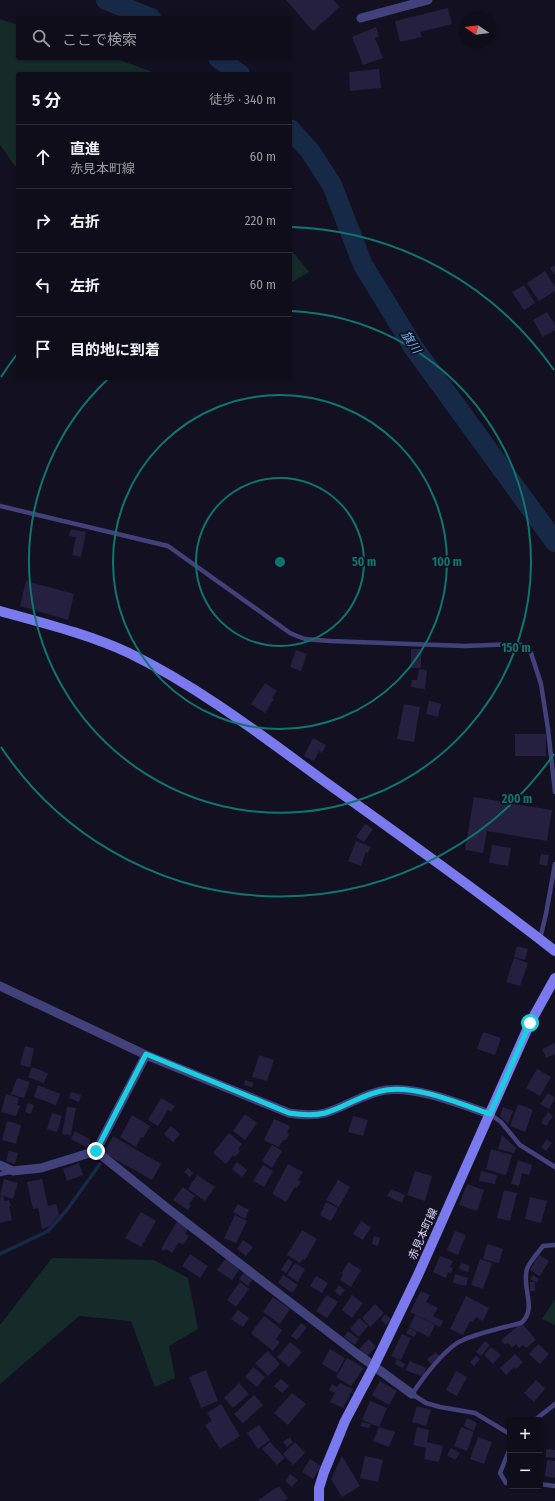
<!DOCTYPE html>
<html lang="ja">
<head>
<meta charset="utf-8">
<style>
	body { margin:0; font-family:"Fira Sans Condensed","Noto Sans JP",sans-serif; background:#171622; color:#f1f3f6 }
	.controls { position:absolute; right:12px; bottom:12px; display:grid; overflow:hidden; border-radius:4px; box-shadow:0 1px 3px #0004 }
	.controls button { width:36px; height:36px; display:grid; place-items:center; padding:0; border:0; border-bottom:1px solid #2e2d38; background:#0e0d19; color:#f1f3f6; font:20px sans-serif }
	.compass { position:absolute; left:459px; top:12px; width:36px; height:36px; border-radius:50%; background:#0e0d19; box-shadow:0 1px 3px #0004; rotate:283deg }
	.stop { position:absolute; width:12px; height:12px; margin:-9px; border:3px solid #1ccfe0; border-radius:50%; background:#fff }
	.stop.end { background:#1ccfe0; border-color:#fff; box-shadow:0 1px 4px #0008 }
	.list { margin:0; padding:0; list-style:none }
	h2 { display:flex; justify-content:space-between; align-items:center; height:52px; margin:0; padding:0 16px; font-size:17px }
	h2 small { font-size:13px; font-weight:400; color:#9b9ca2 }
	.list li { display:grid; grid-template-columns:26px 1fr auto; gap:12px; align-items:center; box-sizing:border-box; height:64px; padding:0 16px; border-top:1px solid #2e2d38 }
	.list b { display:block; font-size:15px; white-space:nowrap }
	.list p { margin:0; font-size:13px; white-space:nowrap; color:#9b9ca2 }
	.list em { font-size:13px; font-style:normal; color:#9b9ca2 }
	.icon { flex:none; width:22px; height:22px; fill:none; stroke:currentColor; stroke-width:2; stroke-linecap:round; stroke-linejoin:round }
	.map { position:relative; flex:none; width:555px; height:1501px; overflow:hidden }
	.search { position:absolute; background:#0e0d19; box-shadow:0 1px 3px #0004; left:16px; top:16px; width:276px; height:44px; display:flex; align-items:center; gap:10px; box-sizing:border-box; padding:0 14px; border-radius:4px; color:#9b9ca2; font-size:15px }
	.panel { position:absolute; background:#0e0d19; box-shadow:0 1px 3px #0004; left:16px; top:72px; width:276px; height:308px; border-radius:4px }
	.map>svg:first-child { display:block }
</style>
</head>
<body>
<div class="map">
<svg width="555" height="1501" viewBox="0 0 555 1501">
	<rect width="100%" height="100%" fill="#131121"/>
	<path fill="#142b29" d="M0,19L18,25V58H114L150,71L153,74H18V170L0,145Z
		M290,248L309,272L290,283Z
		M52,1258L154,1260L188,1278L198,1329L169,1346L175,1378L155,1387L131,1321L79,1316L0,1384V1325Z
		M555,1299V1325L542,1319Z"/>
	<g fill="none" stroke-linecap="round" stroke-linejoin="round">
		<path stroke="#162946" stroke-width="3.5" d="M0,1254L48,1231L66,1211L100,1164"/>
		<path stroke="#162946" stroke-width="20" d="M106,0L151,18
			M218,58L240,74
			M290,129L310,151L332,185L363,265L414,348L555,542"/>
	</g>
	<path fill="#251f40" d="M286,0H333L340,7L313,31Z
		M448,8L452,24L420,32L422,37L400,42L395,21Z
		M376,27L379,36L375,38L383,58L363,65L352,37Z
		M379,69L381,88L350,91L349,72Z
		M555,265V275L550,268Z
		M545,271L555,287V291L539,301L527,283Z
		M524,285L535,303L524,310L512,292Z
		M547,312L555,325V330L543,337L533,320Z
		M71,529L86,532L81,557L72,555L76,537L69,536Z
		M26,581L74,594L68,620L20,606Z
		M411,649H421V668H411Z
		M296,650L307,654L301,671L290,667Z
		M419,669L427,670L425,689L411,687L412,680H417Z
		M265,683L277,691L272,698L274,699L265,713L251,704Z
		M429,701L441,704L438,717L426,714Z
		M404,704L420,707L414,742L397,739Z
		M515,734H546V756H515Z
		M313,738L326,745L322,753L319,751L314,761L304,756Z
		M474,797L552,810L547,841L487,831L483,853L465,850Z
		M365,824L373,829L364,842L356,837Z
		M356,841L371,847L368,853L366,852L361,866L348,861Z
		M492,845L511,848L508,866L489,863Z
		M541,854L549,855L547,866L539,864Z
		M517,946L528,949L525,960L514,957Z
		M514,958L528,963L520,986L506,982Z
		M483,1032L501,1038L495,1055L477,1049Z
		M555,1043V1054L546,1058L542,1049Z
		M25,1046L34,1048L30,1067L20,1065Z
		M259,1055L274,1060L267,1081L252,1077Z
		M32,1067L48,1073L44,1083L28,1077Z
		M537,1069L551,1077L540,1096L526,1088Z
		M17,1078L30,1082L24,1098L11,1094Z
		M245,1080L254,1083L252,1087L244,1085Z
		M38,1085L60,1094L56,1105L34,1097Z
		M71,1092L81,1095L79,1102L69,1098Z
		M548,1093L555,1098L549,1109L540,1104Z
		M6,1094L19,1098L17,1105L20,1106L16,1116L1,1112Z
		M161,1098L175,1106L171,1112L168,1110L158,1126L148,1120Z
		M28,1103L34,1105L31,1114L25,1112Z
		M518,1104L533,1110L525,1132L510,1126Z
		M67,1107L76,1108L71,1135L62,1134Z
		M503,1107L513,1111L508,1124L500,1116Z
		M548,1112L553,1116L546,1126L541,1123Z
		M52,1113L62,1116L57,1132L47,1129Z
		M245,1114L257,1123L245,1140L233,1131Z
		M132,1115L150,1126L143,1138L141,1137L136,1147L120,1137Z
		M353,1116L368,1120L363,1136L348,1132Z
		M274,1119L290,1126L287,1133L289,1134L286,1140H283L279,1147L264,1140Z
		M7,1121L21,1125L16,1144L2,1140Z
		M171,1126L180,1134L173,1142L164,1134Z
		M75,1131L91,1140L87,1148L71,1139Z
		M229,1133L242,1144L238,1149L240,1151L235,1157L233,1155L226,1164L213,1153Z
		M502,1135L516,1148L514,1153L498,1149Z
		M113,1136L161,1164L152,1180L104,1153Z
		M547,1139L552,1143L546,1151L541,1147Z
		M272,1145L282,1151L272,1168L262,1161Z
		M491,1149L512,1155L506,1175L486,1169Z
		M9,1151L18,1153L15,1164L6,1161Z
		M518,1160L532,1165L529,1175L522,1173L519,1186L511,1184Z
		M237,1162L247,1170L242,1177L232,1169Z
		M79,1163L83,1175L67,1181L63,1169Z
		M288,1164L303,1172L298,1180L301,1181L297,1188L295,1187L286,1202L272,1194Z
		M263,1165L273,1171L264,1187L253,1181Z
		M188,1168L193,1173L190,1177L184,1172Z
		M415,1171L432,1176L425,1201L407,1195Z
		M481,1171L497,1175L495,1184L479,1181Z
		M197,1175L215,1187L205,1201L188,1189Z
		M4,1179L18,1183L13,1199L0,1195Z
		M42,1179L48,1206L56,1204L59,1215L50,1226L42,1229L38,1208L33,1209L27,1182Z
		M338,1180L350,1187L339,1207L326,1200Z
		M467,1184L484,1190L477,1211L459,1205Z
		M183,1187L195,1196L189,1204L191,1206L188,1210L173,1200Z
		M391,1189L405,1195L402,1203L387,1196Z
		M504,1190L517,1193L510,1221L497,1218Z
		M3,1196L5,1201L9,1200L11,1206H9L12,1220L0,1223V1197Z
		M530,1197L547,1201L541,1223L525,1219Z
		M326,1202L338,1208L331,1221L320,1215Z
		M238,1204L249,1210L245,1219L233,1212Z
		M141,1212L156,1221L141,1247L125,1238Z
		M235,1215L247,1221L236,1243L224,1238Z
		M177,1221L188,1228L185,1234L189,1236L183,1245L179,1242L172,1253L166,1249L165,1251L161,1249Z
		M361,1221L371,1227L363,1240L353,1234Z
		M302,1230L317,1239L305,1260L303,1259L300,1263L287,1255Z
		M455,1231L466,1235L458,1255L447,1250Z
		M374,1236L380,1238L378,1246L372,1244Z
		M243,1240L253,1247L246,1256L237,1249Z
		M487,1244L503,1249L499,1263L483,1259Z
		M190,1254L208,1266L200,1278L182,1266Z
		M539,1255L549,1261L540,1276L530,1270Z
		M440,1256L453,1261L450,1267L453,1268L451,1273L448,1272L446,1278L433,1272Z
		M226,1258L240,1268L232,1280L217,1270Z
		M288,1259L293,1262L286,1273L281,1270Z
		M480,1259L492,1263L483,1289L471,1285Z
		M348,1262L361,1270L351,1287L340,1280L343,1274L342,1273Z
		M295,1263L305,1269L298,1282L287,1275Z
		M461,1263L470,1266L468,1272L459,1269Z
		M245,1271L254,1278L248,1286L239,1279Z
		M455,1274L468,1278L466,1286L453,1283Z
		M283,1275L298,1285L292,1293L278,1283Z
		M533,1275L539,1279L537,1283L530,1279Z
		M316,1276L328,1283L322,1293L310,1286Z
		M240,1282L249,1289L236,1307L227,1300Z
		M530,1282H535V1291H530Z
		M339,1285L345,1290L340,1296L335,1291Z
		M421,1291L430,1295L426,1302L438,1308L433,1316L443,1321L440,1327L410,1312Z
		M327,1295L338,1302L327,1318L316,1311Z
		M352,1295L363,1303L352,1318L342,1310Z
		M466,1296L489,1308L483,1321L476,1317L473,1322L470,1321L463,1335L450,1329Z
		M273,1297L290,1309L280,1324L263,1312Z
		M375,1304L384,1313L370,1327L362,1318Z
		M238,1310L249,1318L243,1327L231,1319Z
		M385,1314L391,1319L386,1325L381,1320Z
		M415,1315L435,1325L429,1337L409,1327Z
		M264,1316L282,1330L276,1339L280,1342L273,1351L251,1333Z
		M359,1318L368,1326L359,1337L350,1329Z
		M301,1323L307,1327L297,1340L291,1336Z
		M522,1323L536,1340L526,1348L523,1345L519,1348L516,1344L512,1348L508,1343L505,1345L501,1340Z
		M409,1328L417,1332L414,1337L406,1333Z
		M348,1331L359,1339L355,1345L344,1337Z
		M402,1334L411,1338L401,1360L391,1356Z
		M369,1339L376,1347L367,1356L359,1349Z
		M485,1341L490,1345L481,1356L476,1352Z
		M290,1342L302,1352L289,1367L277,1357Z
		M538,1344L549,1354L540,1364L529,1354Z
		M491,1347L501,1355L493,1364L484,1355Z
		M330,1349L345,1358L337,1373L322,1364Z
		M268,1351L280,1364L268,1376L255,1363Z
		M436,1352L440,1357L431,1364L427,1359Z
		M515,1354L523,1362L516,1369L514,1367L506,1375L500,1368Z
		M476,1356L480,1359L474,1366L470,1362Z
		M347,1358L364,1368L351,1386L336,1377Z
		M397,1359L405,1364L403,1368L395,1364Z
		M410,1361L426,1368L423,1377L405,1370Z
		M253,1367L265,1377L257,1387L245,1377Z
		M206,1370L218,1401L201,1408L189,1377Z
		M456,1371L467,1377L457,1396L446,1390Z
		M281,1379L289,1386L282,1393L274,1386Z
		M536,1380L545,1389L534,1402L524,1393Z
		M380,1381L397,1391L389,1405L372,1395Z
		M239,1383L249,1394L233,1408L224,1398Z
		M340,1383L353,1389L343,1408L330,1402L335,1393L329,1390L332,1384L337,1387Z
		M292,1393L306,1404L288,1425L274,1413Z
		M254,1395L263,1405L243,1423L234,1414Z
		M370,1401L387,1408L379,1427L362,1420Z
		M221,1404L240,1436L220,1449L205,1425L212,1421L207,1413Z
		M417,1406L431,1410L426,1426L412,1422Z
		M467,1418L477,1423L474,1431L464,1426Z
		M362,1422L371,1424L369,1428L360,1426Z
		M259,1425L270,1440L258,1449L247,1433Z
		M379,1427L395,1432L389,1447L373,1441Z
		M417,1427L429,1430L427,1442L443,1446L439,1462L424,1459L426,1448L413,1445Z
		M461,1427L474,1432L467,1451L454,1446Z
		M290,1437L293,1442L287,1447L283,1442Z
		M478,1437L492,1442L484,1464L470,1459Z
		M270,1442L285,1458L277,1465L262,1449Z
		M295,1442L305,1453L293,1465L283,1454Z
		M451,1448L460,1453L455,1460L447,1455Z
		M546,1449L555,1450V1458L546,1457Z
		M342,1456L360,1486L342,1497L331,1479Z
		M365,1456L383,1460L378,1482L360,1478Z
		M310,1459L321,1466L313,1479L302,1472Z
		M547,1460L555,1461V1478L545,1476Z
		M290,1474L298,1480L292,1487L285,1481Z
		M279,1486L288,1498L284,1501H259L258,1500Z"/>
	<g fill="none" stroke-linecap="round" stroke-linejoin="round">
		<path stroke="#43417b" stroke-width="4.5" d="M0,506L168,546L290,633L297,636L305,639L330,641L465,646L514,644L522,645L531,653L541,684L548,729L555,792
			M540,939L546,914L555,864
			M490,1114L501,1122L520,1145L555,1167
			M0,1174L10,1172
			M535,1420L555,1404
			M510,1434L475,1413L440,1407L426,1403L412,1394C423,1378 446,1347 463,1340C481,1332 502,1328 521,1323C538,1309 521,1288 527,1269C530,1261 538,1253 543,1246L555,1245
			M510,1448L500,1473L506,1483H510
			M540,1484L555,1486"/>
		<path stroke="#43417b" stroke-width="9" d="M361,18L428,0
			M0,986L146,1055L289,1113C301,1115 313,1116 325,1113C346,1107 364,1093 386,1090C417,1086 460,1104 490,1114
			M96,1151L146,1055
			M0,1165L13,1171L41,1168L96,1151L167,1208L356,1353L412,1394"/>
		<path stroke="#7a79ee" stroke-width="10" d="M0,611C43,623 88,634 129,653C199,687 261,735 324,781C402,837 480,892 555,951
			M319,1501V1488L324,1472L345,1421L374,1366L418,1275L530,1023L555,978"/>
	</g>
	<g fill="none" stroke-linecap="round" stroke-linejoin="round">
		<path stroke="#1ccfe0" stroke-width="5" d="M96,1151L146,1054L289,1113C301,1115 313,1116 325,1113C346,1107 364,1093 386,1090C417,1085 460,1104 490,1114L530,1023"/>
	</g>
	<g fill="none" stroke="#0f766e" stroke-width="2">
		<circle cx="280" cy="562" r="84"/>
		<circle cx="280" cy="562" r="167"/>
		<path d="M291 311A251 251 0 1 1 109 378"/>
		<path d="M554 754A335 335 0 0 1 1 747M1 377A335 335 0 0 1 18 353M292 227A335 335 0 0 1 554 370"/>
	</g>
	<g text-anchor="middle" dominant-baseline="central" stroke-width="3.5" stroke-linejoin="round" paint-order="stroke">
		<g font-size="11" fill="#dad6fa" stroke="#131121">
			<text transform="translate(423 1234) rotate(-66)">赤見本町線</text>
		</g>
		<g font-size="12" font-style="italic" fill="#71b5ed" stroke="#131121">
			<text transform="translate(411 342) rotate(57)">旗川</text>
		</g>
	</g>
	<circle cx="280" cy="562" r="6" fill="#0f766e" stroke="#131121" stroke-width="2"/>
	<g font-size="12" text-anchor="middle" font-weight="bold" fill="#0f766e" stroke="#131121" stroke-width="3.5" stroke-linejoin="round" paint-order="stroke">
		<text x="364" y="566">50 m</text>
		<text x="447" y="566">100 m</text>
		<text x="516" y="652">150 m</text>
		<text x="517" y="803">200 m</text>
	</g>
</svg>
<div class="controls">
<button>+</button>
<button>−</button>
</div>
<svg class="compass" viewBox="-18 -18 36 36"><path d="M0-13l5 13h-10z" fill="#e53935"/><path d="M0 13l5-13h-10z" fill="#9b9ca2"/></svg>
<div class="stop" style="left:530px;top:1023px"></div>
<div class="stop end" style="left:96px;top:1151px"></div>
<div class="search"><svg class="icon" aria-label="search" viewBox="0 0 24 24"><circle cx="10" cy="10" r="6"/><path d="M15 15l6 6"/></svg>ここで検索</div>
<section class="panel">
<h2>5 分<small>徒歩 · 340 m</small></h2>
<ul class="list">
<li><svg class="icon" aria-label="ahead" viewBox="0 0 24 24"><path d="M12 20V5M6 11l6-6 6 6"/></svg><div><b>直進</b><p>赤見本町線</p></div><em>60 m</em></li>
<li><svg class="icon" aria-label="right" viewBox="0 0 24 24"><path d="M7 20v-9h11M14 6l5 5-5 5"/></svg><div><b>右折</b></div><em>220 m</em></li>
<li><svg class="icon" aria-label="left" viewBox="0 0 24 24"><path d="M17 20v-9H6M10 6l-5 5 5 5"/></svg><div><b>左折</b></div><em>60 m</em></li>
<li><svg class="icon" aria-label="arrive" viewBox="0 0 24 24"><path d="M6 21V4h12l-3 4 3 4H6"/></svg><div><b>目的地に到着</b></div></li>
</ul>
</section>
</div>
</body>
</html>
